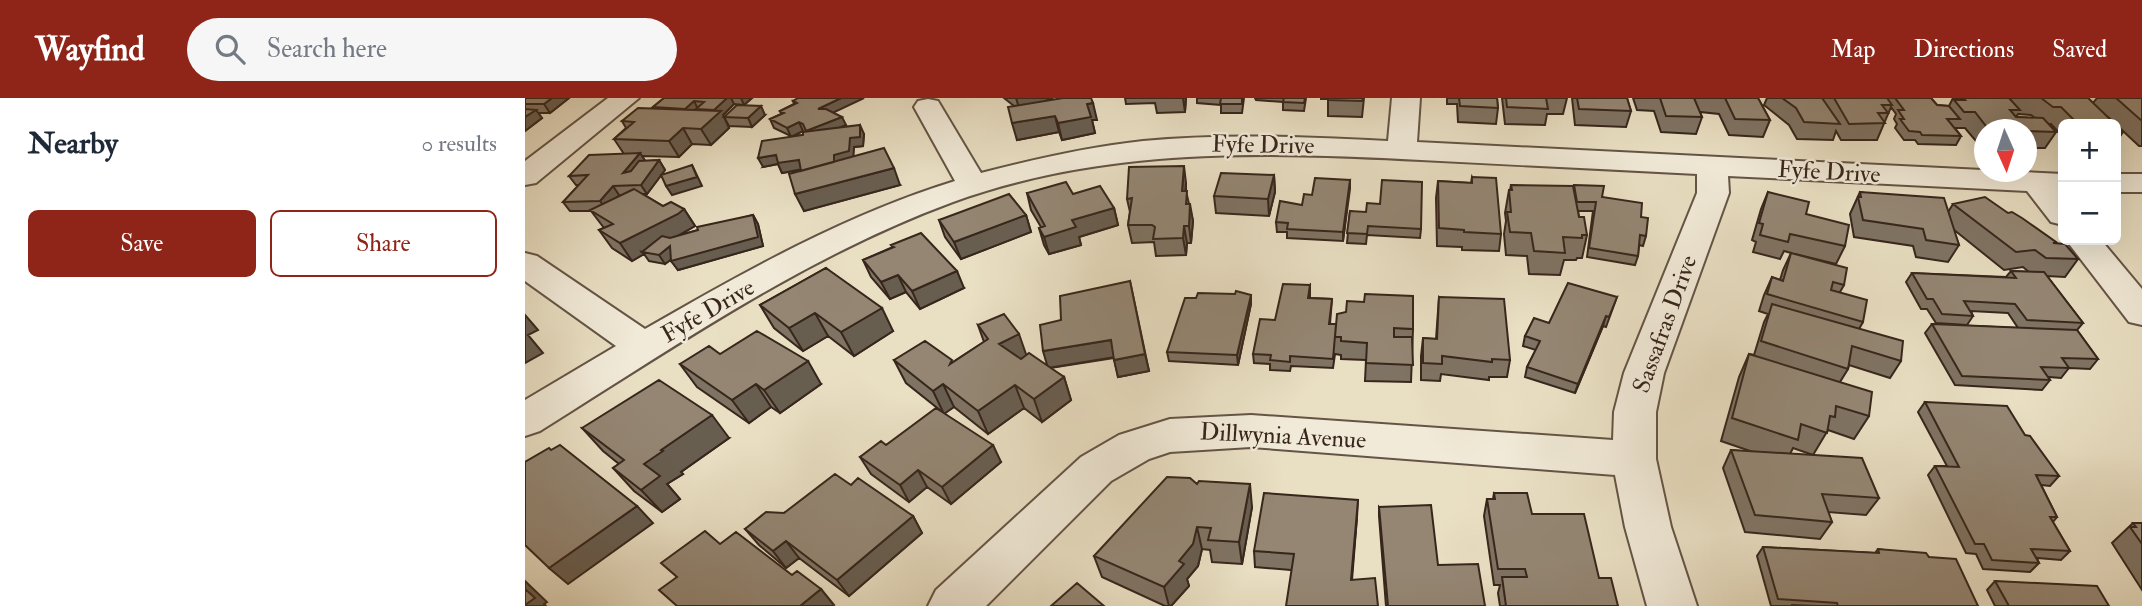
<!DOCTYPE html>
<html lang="en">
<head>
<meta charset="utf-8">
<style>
	body { margin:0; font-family:"IM FELL Double Pica",serif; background:#f6f6f7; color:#1f2937 }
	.controls { position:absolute; right:21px; top:21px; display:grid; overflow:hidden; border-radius:10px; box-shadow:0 7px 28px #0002 }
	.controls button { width:63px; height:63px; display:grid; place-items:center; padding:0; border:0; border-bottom:2px solid #e0e1e3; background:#fff; color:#1f2937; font:35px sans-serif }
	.compass { position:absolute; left:1449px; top:21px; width:63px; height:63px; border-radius:50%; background:#fff; box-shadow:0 7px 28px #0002; rotate:177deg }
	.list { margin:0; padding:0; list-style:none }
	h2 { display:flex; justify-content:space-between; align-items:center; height:91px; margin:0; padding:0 28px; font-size:30px }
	h2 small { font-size:23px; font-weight:400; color:#747a83 }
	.actions { display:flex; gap:14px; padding:21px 28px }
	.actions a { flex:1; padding:16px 0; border:2px solid #8f2418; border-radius:10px; text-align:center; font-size:24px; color:#8f2418 }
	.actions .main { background:#8f2418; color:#fff }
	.icon { flex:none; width:38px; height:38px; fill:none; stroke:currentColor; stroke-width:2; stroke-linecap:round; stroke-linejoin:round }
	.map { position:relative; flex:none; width:1617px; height:508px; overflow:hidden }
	header { display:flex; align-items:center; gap:42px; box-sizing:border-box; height:98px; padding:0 35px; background:#8f2418; color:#fff }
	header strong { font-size:33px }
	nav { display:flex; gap:38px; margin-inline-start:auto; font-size:24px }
	.search { width:490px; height:63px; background:#f6f6f7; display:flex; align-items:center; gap:18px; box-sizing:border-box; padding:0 24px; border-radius:38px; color:#747a83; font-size:26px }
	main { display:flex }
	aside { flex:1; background:#fff }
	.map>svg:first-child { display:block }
</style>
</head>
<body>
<header>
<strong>Wayfind</strong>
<div class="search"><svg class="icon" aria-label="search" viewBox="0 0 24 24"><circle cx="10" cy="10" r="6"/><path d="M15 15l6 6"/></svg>Search here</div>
<nav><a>Map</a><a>Directions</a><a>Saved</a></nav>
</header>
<main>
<aside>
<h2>Nearby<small>0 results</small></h2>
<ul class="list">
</ul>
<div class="actions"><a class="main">Save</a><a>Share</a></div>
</aside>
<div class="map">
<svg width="1617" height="508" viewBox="0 0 1617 508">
	<rect width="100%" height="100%" fill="#e9dfc3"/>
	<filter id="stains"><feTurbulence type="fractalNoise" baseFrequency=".00286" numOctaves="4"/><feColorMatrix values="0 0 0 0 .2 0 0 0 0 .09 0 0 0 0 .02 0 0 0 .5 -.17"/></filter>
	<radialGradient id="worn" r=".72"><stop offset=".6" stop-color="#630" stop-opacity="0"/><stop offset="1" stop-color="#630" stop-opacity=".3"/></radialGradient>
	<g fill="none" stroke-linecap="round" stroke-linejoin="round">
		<defs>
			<path id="street" d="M83,0H114L11,85L0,87V63Z
				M867,0H895L892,44L1538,76V127L1526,124L1502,93L1203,78L1204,95L1139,275L1131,314V361L1146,429L1172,508H1122L1100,429L1090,377L726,349L645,354L624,361L586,383L461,508H403L411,492L556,359L594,337L645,321L726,317L1088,342L1089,314L1099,275L1172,95V76C1080,71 988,67 896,62C737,54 580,49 428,104C279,159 148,250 15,333L0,338V302L91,248L0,183V155L12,158L120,231C219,174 320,117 430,83L389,9L393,3L403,1L413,3L456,75C510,61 563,49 618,43C700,35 781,39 863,43Z
				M1591,76H1617V94H1591Z
				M1541,142H1576L1617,191V227L1604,224Z"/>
		</defs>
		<use href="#street" stroke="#645446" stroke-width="4"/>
		<use href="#street" fill="#f1ead8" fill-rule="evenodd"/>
	</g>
	<path fill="#7f7363" stroke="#37261c" stroke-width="2" fill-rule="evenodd" d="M0,0H44L25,15H13L17,20L0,33Z
		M139,0H227L219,7L209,6L198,17L204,30L186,47L167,46L154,59L117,58L120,63L134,62L140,72L122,96H118L138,108L159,111L170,128L155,137L228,117L233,126L238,148L153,172L146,161L140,166L124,163L119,156L107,163L87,150L74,132L79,130L66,113H45L38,104L54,87H51L44,78L99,56L89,41L101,30L97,23L128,11V9Z
		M479,0H528L521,3L572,22H567L570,35L537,42L534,34L492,42L489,8Z
		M600,0H661L660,14L632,15L630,5L601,6Z
		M672,0H719L717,15H696V7L672,5Z
		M730,0H781L779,13L758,12V4L731,2Z
		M796,0H839L837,19L803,18V1H796Z
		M922,0H972L973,10L971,26L933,24L932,6H922Z
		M977,0H1042L1038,16H1022L1020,27L980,26Z
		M1047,0H1102L1106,13L1101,29L1050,27Z
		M1108,0H1233L1245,22L1238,39L1204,37L1194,16L1175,14L1177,19L1171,36L1136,34L1129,13L1112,12Z
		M1242,0H1406L1412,7L1424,8L1428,0H1563L1568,5L1572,0H1617V48H1614L1583,19L1590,26H1538V39L1526,26H1523L1531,34L1520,50H1502V32H1460V49H1456L1440,30H1430L1436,38L1431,47L1393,46L1390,42H1379L1370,30L1372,26L1369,21L1371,16L1366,9L1352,42H1316L1311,33L1308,42L1272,41L1264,27L1239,7ZM1493,16L1506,17L1510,20L1491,19Z
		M268,3L308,14L321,27L316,30L339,36L338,48L329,49L328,59L375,87L279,113L275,72L257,75L253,66L238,69L266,38L249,30L245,21L256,16L255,13L269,6ZM278,33L279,34L278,37L267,38Z
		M240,17L227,29L204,28L199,19Z
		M1591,27L1598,34L1591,44Z
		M749,77L750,94L744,118L691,115L689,98Z
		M947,79L976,136L974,153L937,152V149L912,148L911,100L913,83L946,85Z
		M825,82L818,143L762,140V134H752L751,124L777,107L787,97Z
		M661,85V93L668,123L666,145H662L661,157L631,158L629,144L607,145L603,127L605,114L602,101Z
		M986,87L1077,99L1116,119L1121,138L1118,148L1114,147L1113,158L1110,167L1062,159L1068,113H1053L1054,119L1062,137L1057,160H1052L1051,162H1039L1035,177L1004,176L1002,158L981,157L979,136L981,123L980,115L984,92H985Z
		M1243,94L1281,116L1320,148L1311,166L1270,156L1319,187L1315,194L1338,224L1334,231L1376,263L1365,280L1324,267L1323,271L1315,284L1344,318L1329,341L1303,332L1288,357L1268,350L1265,356L1354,400L1341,417L1303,414L1307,424L1295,441L1220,434L1198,370L1206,352L1228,354L1196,343L1214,279L1224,256L1229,257L1239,224L1243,216L1234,213L1239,197L1247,179L1255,182L1258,172L1266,155L1259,153L1255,161L1228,154L1231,144L1227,142L1236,111Z
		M1335,94L1423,114L1428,106L1483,115L1530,145L1553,161L1540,179L1522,178L1558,225L1552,232L1573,261L1565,271L1544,270L1536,280L1523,279L1525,282L1517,292L1430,287L1400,235L1407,226L1493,230L1483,215L1446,213L1448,218L1442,227L1411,225L1402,211H1396L1381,184L1387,175L1481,179L1486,173L1504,174L1498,169L1479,172L1428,131L1434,147L1423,164L1391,159L1388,148L1329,139L1325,116Z
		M502,95L548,96L589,110L593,127L554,139L556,147L524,156L519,147L514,130L516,129L506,112Z
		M825,113L896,131L895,140L842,137L841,146L822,145Z
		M501,117L506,134L436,161L420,139L414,122Z
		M366,147L439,190L395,211L381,194L365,201L346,179L338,162L368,149Z
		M301,170L368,233L329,258L303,238L278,253L249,230L235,207Z
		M605,183L624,273L593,279L589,260L525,270L539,279L546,302L517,324L499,310L463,336L429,309L419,315L476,364L426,406L402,389L384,404L346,376L335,359L361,347L416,313L381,285L369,262L428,264L459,244L453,227L501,257L523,268L536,222Z
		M785,187V200L807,201L805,226L888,231L886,284L840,283L841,262L816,261V257L810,256L808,270L766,268L765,273L745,272V266L729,265L728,256L750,222Z
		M726,197V206L713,267L644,263L642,254L671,200Z
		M914,199L985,262L982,279H964V282L916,276L915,283L896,282V258L898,240L911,241Z
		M1092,199L1081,229L1078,228L1050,295L1000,279L1002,269L1011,252L998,248L1000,238L1024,225Z
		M195,256L296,286L255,315L246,309L224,325L172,289L155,266Z
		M1400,304L1500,337L1534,378L1525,388L1516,387L1532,419L1528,424L1545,453L1536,462L1512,460L1514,465L1505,474L1458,471L1451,456L1441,455L1403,377L1410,368H1422L1393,314Z
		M57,330L204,340L156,374L158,376L142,386L155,401L137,414L109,393L88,370L94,366L78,353Z
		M672,386L727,409L717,466L687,464L685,452L677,451L673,468L662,481L664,488L646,508H640L577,479L569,458Z
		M326,387L388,418L397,435L324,498L274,460L261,470L234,447L220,431Z
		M969,395L1007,416L1074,480L1093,508H975L973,495L975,487H969L959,418L962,401H968Z
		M854,409L913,467L960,508H861L854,418Z
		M832,419L827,482L766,472L730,469L729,453Z
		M1608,425H1617V492L1587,445Z
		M1238,449L1350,455L1353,451L1404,459L1453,508H1246L1232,458Z
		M1470,483L1584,508H1470L1462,492Z"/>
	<path fill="#685e50" stroke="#37261c" stroke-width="2" d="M27,0H44L25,15L19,6Z
		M202,0H206L209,6L198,17L204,30L186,47L176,31L191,17L189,12Z
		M216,0H227L219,7Z
		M316,0H339L297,20L293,11Z
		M491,0H528L495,13Z
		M658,0H661L660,14Z
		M169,3L173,11H171L172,14L165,20L160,11Z
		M568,5L572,22H567L570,35L537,42L533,25L562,6Z
		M236,8L240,17L227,29L223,20Z
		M11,12L17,20L0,33V19Z
		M530,18L534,34L492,42L487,25Z
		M317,19L321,27L285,42L281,33Z
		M274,24L278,33L266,39L262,30Z
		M335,27L339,36L338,48L329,49L328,62L280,84L309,57Z
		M158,30L167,46L154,59L144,43Z
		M115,55L121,64L104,84L98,75Z
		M251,57L274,62L278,71L257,75L253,66L238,69L233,60Z
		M134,62L140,72L122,96L116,87Z
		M167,67L177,88L147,97L141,88Z
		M659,68L661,85L659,110L657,93Z
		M369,70L375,87L279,113L270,96Z
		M749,77L750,94L744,118L743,101Z
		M825,82V91L818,143V134Z
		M88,88L94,97L82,112L75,103Z
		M665,106L668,123L666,145L664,128Z
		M589,110L593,127L554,139L556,147L524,156L519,139L547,122Z
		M159,111L170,128L122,155L117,154L119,156L107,163L95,145Z
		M228,117L233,126L238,148L153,172L146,163Z
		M501,117L506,134L436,161L429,144Z
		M659,128L662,145L661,157L658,140Z
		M145,148L152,157L140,166L134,157Z
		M432,173L439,190L395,211L387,193Z
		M373,177L381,194L365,201L356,184Z
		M726,197V206L713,267L712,257Z
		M357,210L368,233L329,258L316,234Z
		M290,215L303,238L278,253L264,230Z
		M0,217L13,232L3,237L18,255L0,265Z
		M1081,218L1078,228L1050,295L1053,286Z
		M494,236L502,259L482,269L474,246Z
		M586,242L590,259L523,270L518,253Z
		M620,256L624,273L593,279L589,262Z
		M283,263L296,286L255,315L239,292Z
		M539,279L546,302L517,324L509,301Z
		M231,286L246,309L224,325L207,302Z
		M418,286L429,309L419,316L408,293Z
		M490,287L499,310L463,336L453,313Z
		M187,317L204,340L156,374L158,376L142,386L155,401L137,414L116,392L119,366L136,352Z
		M468,347L476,364L426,406L417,389Z
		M393,372L402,389L384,404L375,387Z
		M725,386L727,409L717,466L714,444Z
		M833,402L832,419L825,498L826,482Z
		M112,408L128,425L43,486L24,470Z
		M388,418L397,435L324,498L312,482Z
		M672,429L677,451L673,468L662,481L664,488L646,508H644L639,489Z
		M261,443L274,460L261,470L248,453Z
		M0,483L22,504L19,506L21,508H0Z
		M296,491L309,507L307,508H275Z"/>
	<path fill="#948673" stroke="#37261c" stroke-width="2" d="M0,0H27L19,6H0Z
		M139,0H202L189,12L171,11L179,4L169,3L160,11L128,9Z
		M273,0H316L293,11H301L317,19L281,33L278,26L274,24L262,30L245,21L259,15L255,13L272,5L268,3Z
		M538,0H566L568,5L562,6L566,19L533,25L530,18L487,25L483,9Z
		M696,0H717V6H695Z
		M759,0H780L779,5L758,4Z
		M803,0H838L837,3L803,2Z
		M934,0H972L973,10L935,8Z
		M981,0H1021L1023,11L982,9Z
		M1052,0H1102L1106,13L1054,11Z
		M1135,0H1169L1177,19L1141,18Z
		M1200,0H1233L1245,22L1210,21Z
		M1257,0H1297L1315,26L1279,24L1271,10Z
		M1309,0H1362L1367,7H1357L1363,15H1353L1360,25L1324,26Z
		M1370,0H1406L1412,7L1424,8L1435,21H1422L1436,38L1397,37L1395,34L1384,33L1375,21H1379L1373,12H1379Z
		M1438,0H1484L1495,12H1485L1491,19L1518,20L1531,34L1502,33V32H1464L1450,14H1439L1429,2H1440Z
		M1506,0H1563L1590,26H1553L1536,9H1528L1516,0Z
		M1591,0H1617V23Z
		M212,7L236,8L223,20L199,19Z
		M113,10L196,13L176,31L158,30L144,43L89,41L109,24L97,23Z
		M0,11L11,12L0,19Z
		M335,27V39L325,40L324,53L309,57V64L276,73L274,62L253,65L251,57L233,60L237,43L278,37V34Z
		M1591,27L1598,34H1591Z
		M359,50L369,70L270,96L264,76Z
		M115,55L98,75L106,73L114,63L134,62L116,87L88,88L75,103L38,104L63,77L44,78L64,57Z
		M167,67L172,79L141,88L136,77Z
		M659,68L657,93H662L661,106H665L664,128H659L658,140L628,141L630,129L627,127H603L607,100L602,101L604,69Z
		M696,75L749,77L743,101L689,98Z
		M947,79L971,80L976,136L939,134V132L914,130L913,83L947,85Z
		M790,80L825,82L818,134L762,131L763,125L751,124L755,103L777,107L779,96L787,97Z
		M857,82L897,84L896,131L843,128L842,136L822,135L825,113L841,114L842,105L855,106Z
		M541,84L548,96L575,88L589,110L547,122L551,129L519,139L514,130L520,128L502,95Z
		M986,87L1048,88L1054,119H1059L1062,137H1057V140L1038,139L1040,155L1009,153L1006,135L985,134L982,114H986L984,92H987Z
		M1049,87L1079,88L1077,99L1117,105L1116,119L1123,120L1121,138L1115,137L1113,158L1064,150L1071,104H1052Z
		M109,91L138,108L146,104L159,111L153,116L95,145L74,132L88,126L65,112Z
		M1243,94L1284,104L1281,116L1324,127L1320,148L1265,136L1263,144L1235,137L1238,126L1234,125Z
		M1335,94L1419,100L1434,147L1401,142L1398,131L1338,122L1333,99H1336Z
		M484,96L501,117L429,144L414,122Z
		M1460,99L1483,115L1487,114L1497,120L1531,144L1528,145L1540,146L1553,161L1521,160L1510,152L1491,154L1428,106Z
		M228,117L233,139L146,163L145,148L134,157L117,154L137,138L145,140L173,132L172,129Z
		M396,135L432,173L387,193L373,177L356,184L338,162L369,149L366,147Z
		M1266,155L1322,170L1319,187L1308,184L1306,192L1342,202L1338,224L1242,196L1247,179L1258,183Z
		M301,170L357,210L316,234L290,215L264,230L235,207Z
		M1486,173L1519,174L1558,225L1502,222L1490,206L1439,203L1448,218L1417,216L1408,201H1402L1387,175L1491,180Z
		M605,183L620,256L589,262L586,242L518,253L515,227L536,222L535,198Z
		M1043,185L1092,199L1084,219L1081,218L1053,286L1002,269L1015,243L1000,238L1009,220L1024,225Z
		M758,186L785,187L783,200L807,201L804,226H811L808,261L765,258V264L745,262L746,257L728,256L735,221L750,222Z
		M711,193L726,197L712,257L642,254L660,200H671L673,195L710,196Z
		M840,196L888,198V231L869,230V239H887L888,267L841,265L842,245L816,243V239H810L812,216L821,214L822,203L839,204Z
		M914,199L979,201L985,262L967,261V264L917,258V266L898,265V240L912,241Z
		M1247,206L1378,243L1376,263L1327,248L1323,271L1236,243Z
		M479,216L494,236L474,246L496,261L504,255L539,279L509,301L490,287L453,313L418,286L408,293L369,262L400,243L427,262L425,266L463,241L453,227Z
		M1407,226L1552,232L1573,261L1537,260L1544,270L1516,269L1525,282L1437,278Z
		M232,233L283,263L239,292L231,286L207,302L155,266L184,248L195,256Z
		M1224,256L1347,294L1344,318L1311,308L1310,319L1305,318L1302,335L1276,326L1273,342L1207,320Z
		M134,282L187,317L136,352L138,353L119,366L135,378L116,392L88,370L99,362L57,330Z
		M1400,304L1482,308L1500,337L1505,338L1534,378L1511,377L1532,419H1525L1545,453L1506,451L1514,465L1467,462L1459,446H1450L1410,368L1434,369Z
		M411,310L468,347L417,389L393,372L375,387L335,359L356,343L361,347Z
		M35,347L112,408L24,470L0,447V364L24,350L26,352Z
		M1206,352L1337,360L1354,400L1297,396L1307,424L1230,417Z
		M310,376L326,387L333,380L388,418L312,482L261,443L248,453L220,431L241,414L259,415Z
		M642,379L665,380L672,386L674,383L725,386L714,444L683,442L686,430L672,429L668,446L654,463L659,466L639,489L569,458Z
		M739,395L833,402L826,482L850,480L853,508H761L769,456L729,453Z
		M969,395H1002L1007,416H1059L1074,480H1086L1093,508H981L977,479H1002L1000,471H973L962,401H970Z
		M906,407L913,467L953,466L960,508H863L854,409Z
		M1608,425H1617V446L1605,429H1611Z
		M180,433L195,446L211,434L267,477L272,473L296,491L275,508H152L134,492L152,479L136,465Z
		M1238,449L1354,455L1353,451L1401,455L1404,459L1431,461L1453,508H1313L1312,505L1253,501Z
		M1470,483L1572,488L1584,508H1484Z
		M552,485L579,508H526Z
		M0,491L10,500L0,507Z
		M1267,507L1292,508H1267Z"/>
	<g text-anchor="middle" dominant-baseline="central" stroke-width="5" stroke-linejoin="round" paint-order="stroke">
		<g font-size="24" fill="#37261c" stroke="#f1ead8">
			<text transform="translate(738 47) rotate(1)">Fyfe Drive</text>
			<text transform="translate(1304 74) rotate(3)">Fyfe Drive</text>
			<text transform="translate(183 213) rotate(-30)">Fyfe Drive</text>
			<text transform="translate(1140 226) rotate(-70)">Sassafras Drive</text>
			<text transform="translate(758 338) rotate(3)">Dillwynia Avenue</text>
		</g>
	</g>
	<rect width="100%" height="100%" filter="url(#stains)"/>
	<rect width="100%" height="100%" fill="url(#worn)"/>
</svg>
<div class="controls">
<button>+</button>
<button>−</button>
</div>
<svg class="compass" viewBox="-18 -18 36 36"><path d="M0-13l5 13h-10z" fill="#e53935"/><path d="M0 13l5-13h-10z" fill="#747a83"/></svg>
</div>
</main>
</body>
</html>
